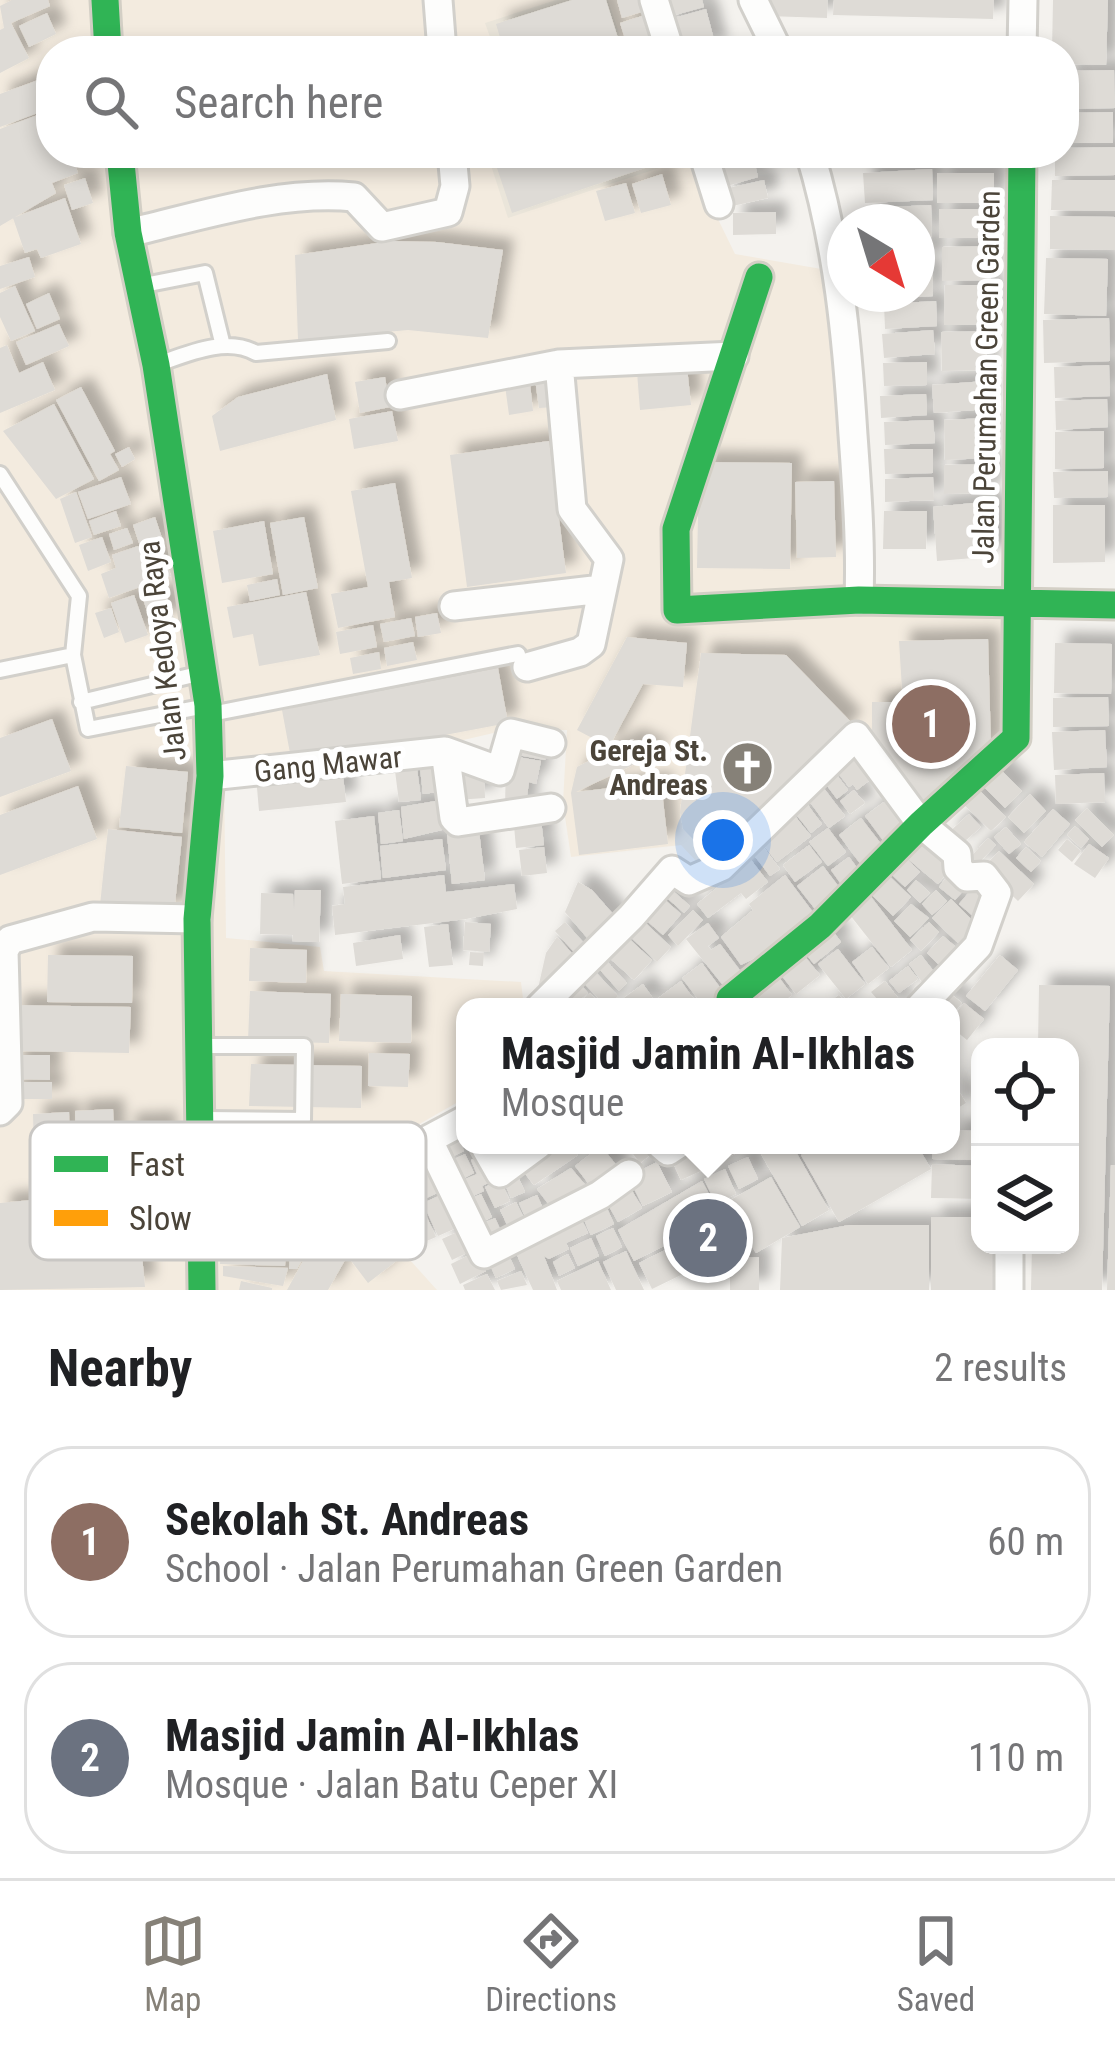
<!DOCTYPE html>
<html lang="en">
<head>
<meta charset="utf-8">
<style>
	body { margin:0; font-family:"Roboto Condensed",sans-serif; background:#f2f2f2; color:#202124 }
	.controls { position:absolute; right:36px; bottom:36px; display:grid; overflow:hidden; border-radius:24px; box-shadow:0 6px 18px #0003 }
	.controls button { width:108px; height:108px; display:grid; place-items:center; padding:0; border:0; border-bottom:3px solid #e0e0e0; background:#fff; color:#202124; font:60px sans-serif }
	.compass { position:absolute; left:827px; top:204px; width:108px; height:108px; border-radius:50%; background:#fff; box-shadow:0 6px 18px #0003; rotate:142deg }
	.you { position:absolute; left:723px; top:840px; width:42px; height:42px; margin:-30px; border:9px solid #fff; border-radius:50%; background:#1a73e8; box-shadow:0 0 0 18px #1a73e833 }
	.badge { display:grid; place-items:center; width:78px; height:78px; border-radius:50%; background:#868178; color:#fff; font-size:39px; font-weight:700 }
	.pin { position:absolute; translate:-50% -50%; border:6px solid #fff; box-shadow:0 3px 12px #0006 }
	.popup { position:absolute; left:456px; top:998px; width:504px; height:156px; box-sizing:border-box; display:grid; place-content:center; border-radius:24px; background:#fff; filter:drop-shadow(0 3px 9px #0005); font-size:39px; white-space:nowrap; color:#757577 }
	.popup b { font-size:45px; color:#202124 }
	.popup::after { content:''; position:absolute; left:50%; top:100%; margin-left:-24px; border:24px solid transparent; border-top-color:#fff }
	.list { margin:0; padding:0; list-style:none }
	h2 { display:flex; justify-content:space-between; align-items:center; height:156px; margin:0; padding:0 48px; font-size:51px }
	h2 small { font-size:39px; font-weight:400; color:#757577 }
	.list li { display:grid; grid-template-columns:78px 1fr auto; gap:36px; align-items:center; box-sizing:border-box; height:192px; margin:0 24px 24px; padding:0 24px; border:3px solid #e0e0e0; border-radius:48px }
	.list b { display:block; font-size:45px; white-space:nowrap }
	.list p { margin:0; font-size:39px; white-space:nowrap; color:#757577 }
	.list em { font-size:39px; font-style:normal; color:#757577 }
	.icon { flex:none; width:66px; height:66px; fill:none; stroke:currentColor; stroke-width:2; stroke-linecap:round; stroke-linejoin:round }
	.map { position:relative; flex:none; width:1115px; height:1290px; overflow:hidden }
	.search { position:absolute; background:#fff; box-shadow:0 6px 18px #0003; left:36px; right:36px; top:36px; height:132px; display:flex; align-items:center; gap:30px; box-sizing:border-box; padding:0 42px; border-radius:48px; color:#757577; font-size:45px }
	.sheet { height:588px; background:#fff }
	nav { display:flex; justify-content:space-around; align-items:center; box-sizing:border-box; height:168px; border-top:3px solid #e0e0e0; background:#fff; font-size:33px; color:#757577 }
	nav a { display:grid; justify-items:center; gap:6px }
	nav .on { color:#868178 }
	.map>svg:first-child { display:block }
</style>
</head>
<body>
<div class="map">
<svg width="1115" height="1290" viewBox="0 0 1115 1290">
	<defs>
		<filter id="shadow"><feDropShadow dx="11" dy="-11" stdDeviation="6" flood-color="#0004"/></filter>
	</defs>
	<rect width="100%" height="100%" fill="#f4f2ee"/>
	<path fill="#f3ebdf" d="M0,0H651L666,51H51V153H697L715,213L735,254L833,271L865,594L1025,584V731L921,809L857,732L713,879L681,845L571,857L563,803L567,730L502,731L442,745L224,773L226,938L320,947L324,971L521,982L524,1007H465V1098L388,1142L403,1169L370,1185L400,1249L437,1290H0Z"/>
	<path fill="#eae5da" d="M556,0H608L625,51H495L485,23Z
		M487,153H661L665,166L508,218Z"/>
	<path fill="#dedbd6" filter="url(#shadow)" d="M12,0H48L50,6L11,23L29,58L0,73V30L4,28L0,6Z
		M572,0H606L622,51H588L584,37L540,51H504L496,24Z
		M617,0H646L648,10L622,18Z
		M659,0H702L704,7L664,18Z
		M768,0H828L827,18L767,16Z
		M834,0H994L993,19L833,15Z
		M1053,0H1108L1106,65L1064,64V51H1052Z
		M706,9L717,51H671L663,21Z
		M47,13L56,34L29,47L19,26Z
		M651,13L662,51H629L620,23Z
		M1114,70L1115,108L1064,109V71Z
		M41,79L51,108L0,127V94Z
		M51,110V153H71L78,173L52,183L56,193L0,226V129Z
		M1113,112V143H1064V113Z
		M1115,147V175L1055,176V153H1064V148Z
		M492,153H534L538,165L574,153H659L662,162L512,213Z
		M708,153H752L753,154L712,166Z
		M856,153H932V164L856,167Z
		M938,153H993V167L938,168Z
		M754,160L758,177L720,188L715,171Z
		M932,169L933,200L865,203L863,173Z
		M937,173H994V203H937Z
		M662,174L671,205L641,213L632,184Z
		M85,178L93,203L72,210L64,185Z
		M764,180L768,198L728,207L724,189Z
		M1052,180H1115V211L1051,210Z
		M626,183L635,213L605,221L596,191Z
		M65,198L81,244L41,258L37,249L25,253L13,218Z
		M931,205L932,237L917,238V222H871L870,208Z
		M939,209H990L989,238H939Z
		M776,212V234L733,235V213Z
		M1050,216L1115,217V250L1050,249Z
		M391,241L437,242L503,250L488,338L408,330L298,340L295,255Z
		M917,243H933V263H917Z
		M990,246L991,280L942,281V247Z
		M29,257L35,277L0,289V266Z
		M1046,258L1108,259L1106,316L1044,314Z
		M932,269L933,296L917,297V270Z
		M945,285H993L992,325H944Z
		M15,286L35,331L11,341L0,317V293Z
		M49,293L60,319L37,329L26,304Z
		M936,301L937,326L885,329L884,304Z
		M1109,318L1110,361L1044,363L1043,320Z
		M59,324L69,346L26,365L16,342Z
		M933,330L935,354L884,358L882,334Z
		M986,331L987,370L942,371L941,332Z
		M7,345L19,373L43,362L55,390L0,413V348Z
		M927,362V385L884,386L883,363Z
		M1109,365L1110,396L1055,398L1054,367Z
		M687,367L691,405L640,410L637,372Z
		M550,370L555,407L539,408L534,372Z
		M327,374L336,420L220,451L212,416L238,397Z
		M529,374L533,411L509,415L504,378Z
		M385,377L390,407L360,413L355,382Z
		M986,381L988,409L934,413L932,385Z
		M81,387L115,451L110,454L119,470L99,481L56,400Z
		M926,394L927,415L881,418L880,396Z
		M1107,399L1108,427L1056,430L1055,401Z
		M54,404L94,479L56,499L3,431Z
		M392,411L398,441L354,449L349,419Z
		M987,418L988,458L945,460L944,420Z
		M933,420L935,443L885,445L884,422Z
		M1104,431V468L1055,469V432Z
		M549,441L566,573L467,587L450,455Z
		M129,447L135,459L122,467L115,454Z
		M884,449H933V473L885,474Z
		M699,462L792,463L790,569L697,568Z
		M990,464V493L944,494V465Z
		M1108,471V497L1054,498L1053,472Z
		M121,477L131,504L88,519L78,492Z
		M933,477L934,500L885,502V479Z
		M834,481L836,557L797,558L795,482Z
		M395,483L412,578L389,582L395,617L338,628L331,594L368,587L351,491Z
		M76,492L92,537L75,543L60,499Z
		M993,501L998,556L937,561L933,507Z
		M1053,505H1105V562L1053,563Z
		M116,511L121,526L94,535L89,521Z
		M884,511H927L926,549H883Z
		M155,517L165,547L143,555L133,525Z
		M304,517L318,588L283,595L270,523Z
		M264,521L273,574L222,583L213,531Z
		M127,528L133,543L114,550L109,534Z
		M102,537L111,562L88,571L79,545Z
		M138,546L143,559L162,552L171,576L109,598L101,574L116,568L112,555Z
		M277,579L280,595L250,601L247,585Z
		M165,591L174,618L152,626L143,599Z
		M306,592L320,655L259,666L253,634L233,638L227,607Z
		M134,595L148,635L125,643L111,603Z
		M111,608L119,632L104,638L95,613Z
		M437,613L441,633L418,637L415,617Z
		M411,618L415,636L384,642L380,624Z
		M373,625L377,647L340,654L336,632Z
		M627,637L687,643L683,687L643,684L609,747L577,730Z
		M988,639L991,746L920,805L872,748V702H929V689H902L899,641Z
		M413,642L417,660L387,666L384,648Z
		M1055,643L1112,644L1111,694L1054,693Z
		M379,652L381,669L353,674L350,658Z
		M701,653L786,655L851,722L741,838L719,849L696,842L683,829L680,812Z
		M498,668L508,723L292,764L282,710Z
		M1108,697L1109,726L1053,727V698Z
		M52,719L71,771L0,797V738Z
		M1105,730L1107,767L1054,770L1052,732Z
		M510,737L549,745L545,760L507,753Z
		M632,739L660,752L576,792L661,782L668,844L579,855L571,793L577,767Z
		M860,745L880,772L857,790L853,784L849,787L832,765Z
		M506,755L541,761L536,784L529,782L525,810H505Z
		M441,758L444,791L423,794L419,760Z
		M416,760L421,800L399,802L394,763Z
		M993,762L1022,791L1005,808L976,779Z
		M126,766L188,772L182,833L119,827Z
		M342,767L346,802L259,811L256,776Z
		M833,770L848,790L837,799L822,779Z
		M484,772L485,798L456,800L455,774Z
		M1104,773L1105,802L1056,804L1055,775Z
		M819,782L845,816L829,828L804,794Z
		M974,785L1006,817L991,831L959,800Z
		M78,786L97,839L0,875V815Z
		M854,790L865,803L850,814L840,801Z
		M1030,794L1046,811L1024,833L1008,817Z
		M892,796L916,827L888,847L865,816Z
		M447,799L450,828L404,839L401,807Z
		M807,804L822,824L811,833L795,813Z
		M1087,808L1114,835L1102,847L1075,820Z
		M1053,809L1070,824L1042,857L1024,842Z
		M399,810L403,841L381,844L378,813Z
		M540,811L544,845L516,848L513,814Z
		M969,814L981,827L957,848L946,835Z
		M374,816L381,879L342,884L335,821Z
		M795,816L811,836L777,862L761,841Z
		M861,818L885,849L862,866L839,835Z
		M1075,826L1089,839L1081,848L1067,835Z
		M1006,827L1021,844L1009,854L994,837Z
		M828,828L846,852L828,866L809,842Z
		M108,829L182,837L174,913L100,905Z
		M479,831L485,880L452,884L447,834Z
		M926,838L955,863L938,884L908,859Z
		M988,838L996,845L972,870L965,863Z
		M442,839L446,870L383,878L380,846Z
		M1067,839L1081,851L1072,862L1058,850Z
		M761,844L780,869L770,876L751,851Z
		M1089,844L1109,858L1095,878L1074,864Z
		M809,845L822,862L795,882L783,865Z
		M544,847L547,873L522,876L519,850Z
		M1026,847L1041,861L1031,872L1016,858Z
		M999,851L1034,884L1018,901L983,868Z
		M903,855L920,872L905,887L888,871Z
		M849,857L864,877L846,891L831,870Z
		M751,860L768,882L746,899L741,893L708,918L697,904Z
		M823,866L845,895L819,914L797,886Z
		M952,870L969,884L955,900L939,887Z
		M884,871L911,897L893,916L866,889Z
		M444,875L446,892L514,884L517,909L466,919L335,935L332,906L345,904L343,887Z
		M785,875L821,923L741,965L721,937L753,910L749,904Z
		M916,880L930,893L920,903L907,890Z
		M578,882L592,890L621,923L595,947L565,912Z
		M664,883L690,906L684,913L658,890Z
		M977,883L993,896L974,917L959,904Z
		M295,890H321L319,942L292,941L293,935L260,934L261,893L293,894L294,909Z
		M936,890L947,901L932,915L922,904Z
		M656,892L681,914L663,935L638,913Z
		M868,893L912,950L891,967L846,910Z
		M951,899L978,926L959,944L932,918Z
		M911,904L929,918L910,937L894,921Z
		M693,910L703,920L678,946L668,935Z
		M637,915L671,947L657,962L623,930Z
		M465,922L491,924L489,952L463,950Z
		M565,922L593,953L583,962L555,931Z
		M929,922L939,932L921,951L910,940Z
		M708,923L719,938L708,946L711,950L720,944L748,981L730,994L686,939Z
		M448,924L453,965L429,967L424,927Z
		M829,926L841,942L814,964L801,948Z
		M624,934L652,960L634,980L605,954Z
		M400,935L403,959L356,966L353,943Z
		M943,936L956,947L939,965L927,953Z
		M557,937L581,963L534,1006L546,953Z
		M872,947L889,968L868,984L852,962Z
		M250,948L307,950L306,983L249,981Z
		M838,949L865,984L846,999L818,964Z
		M470,952L484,953L483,966L469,965Z
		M802,953L820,975L796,994L778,971Z
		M48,955L133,956L132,1003L47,1002Z
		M601,955L627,983L619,991L593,962Z
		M921,955L942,982L921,998L913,989L922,982L909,964Z
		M1000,955L1018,970L985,1011L966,996Z
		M702,963L727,997L714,1007H704L682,978Z
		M589,965L618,996L607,1007L577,976Z
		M908,966L918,979L899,993L889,981Z
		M775,972L792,995L776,1007H739Z
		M576,979L588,993L571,1007H544Z
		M681,981L690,994L701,1007H662L657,999Z
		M885,981L905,1007H884L871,992Z
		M643,984L659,1007H624L620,1001Z
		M1039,985L1110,986L1102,1290H1031L1032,1245H1070V1047H1038Z
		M945,989L962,1003L951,1016V1007H930Z
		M250,991L331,994L329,1043L248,1041Z
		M590,993L602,1007H574Z
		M341,994L412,996L411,1043L339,1041Z
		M839,995L849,1007H823Z
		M964,1003L984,1019L967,1040L951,1027V1019Z
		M13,1005L131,1007L129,1053L12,1051Z
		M369,1053L410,1054L408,1087L368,1086Z
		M12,1055H50V1080L12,1079Z
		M251,1064L362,1066L361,1108L249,1106Z
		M951,1078L966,1103L951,1112Z
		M10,1082H52V1099H10Z
		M975,1098H980V1122H974Z
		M113,1109L115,1148L76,1150L75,1111Z
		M69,1112L70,1151L34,1153L33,1114Z
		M165,1122L166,1144L126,1146L124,1124Z
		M951,1130L980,1131V1160L932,1159L933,1145H951Z
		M456,1133L464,1151L440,1162L432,1144Z
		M545,1145H570L578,1155L534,1185L519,1166Z
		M626,1145H657L659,1148L640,1163Z
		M684,1145H694L705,1169L681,1180L668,1152Z
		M697,1145H713L721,1164L708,1170Z
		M717,1145H736L739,1152L723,1160Z
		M777,1145H792L829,1210L802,1226L761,1154Z
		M819,1145H917L931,1169L839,1222L801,1155Z
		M601,1146L621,1171L595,1192L575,1166Z
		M487,1153L498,1178L482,1186L484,1191L459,1202L451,1186L477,1174L471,1160Z
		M465,1154L474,1173L451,1184L442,1165Z
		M748,1157L758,1179L739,1189L728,1166Z
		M436,1162L448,1188L422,1200L410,1174Z
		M657,1162L672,1192L643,1206L628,1177Z
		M932,1164L980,1166V1199L931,1198Z
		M1111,1165H1115V1290H1107Z
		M571,1168L587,1187L556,1214L537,1189Z
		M725,1169L736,1194L716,1204L704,1179Z
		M405,1170L436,1237L403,1251L373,1185Z
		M515,1170L525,1192L511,1198L502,1177Z
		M771,1177L800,1227L756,1253L727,1202Z
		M500,1180L510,1201L495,1208L485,1187Z
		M702,1181L717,1209L688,1224L692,1232L634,1261L618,1230Z
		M230,1182L281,1184L280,1220L228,1218Z
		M627,1182L642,1208L618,1222L603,1196Z
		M329,1183L321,1219H285V1184Z
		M345,1185L378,1202L328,1290H287Z
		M136,1190L145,1287L0,1290V1203Z
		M448,1192L463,1225L438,1236L423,1203Z
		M481,1194L492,1217L471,1227L460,1204Z
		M537,1195L546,1215L528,1223L519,1203Z
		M603,1199L614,1224L591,1235L579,1209Z
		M516,1202L527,1225L511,1233L500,1210Z
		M578,1212L588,1233L566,1243L569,1249L549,1259L544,1256L557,1290H533L511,1242Z
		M717,1212L736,1251L706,1266L702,1258L686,1266L675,1244L696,1233L692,1225Z
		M931,1217H980V1245H998V1290H931Z
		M495,1218L506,1242L485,1251L474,1228Z
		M228,1221L284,1223L283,1248L227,1246Z
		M289,1225H316L306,1248H288Z
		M849,1225H929V1290H780L782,1238Z
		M466,1228L475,1249L452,1260L442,1239Z
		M613,1228L622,1247L605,1256L596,1236Z
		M384,1230L404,1255L368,1283L349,1258Z
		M591,1238L599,1256L578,1266L570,1248Z
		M505,1247L515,1269L496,1278L486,1256Z
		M671,1247L685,1273L652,1289L639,1263Z
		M221,1249L286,1251L285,1266L220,1264Z
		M477,1251L486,1271L460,1284L451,1264Z
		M626,1251L644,1290H616L603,1262Z
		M290,1252H306L297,1269H289Z
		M568,1254L575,1268L559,1276L553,1262Z
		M759,1257V1290H730V1258Z
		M598,1261L611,1290H561L557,1281Z
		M223,1266L288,1268L283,1286L223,1276Z
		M521,1271L527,1285L501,1290L497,1281Z
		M487,1274L495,1290H465L463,1285Z
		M241,1281L272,1288V1290H239Z"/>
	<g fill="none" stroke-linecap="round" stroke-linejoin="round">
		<defs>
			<path id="lane" d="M144,285L205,273L223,346
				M158,364C187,354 227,336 256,353L388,341
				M0,474L79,596L73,655L88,729L201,707
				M0,670L73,655
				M81,702L198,674
				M211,714L518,654
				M205,1046H304L303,1120L205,1119"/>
			<path id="street" d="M438,0L442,51
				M654,0L670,51
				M753,0L778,51
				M1022,51L1023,0
				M703,153L719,204
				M810,153C838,245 847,339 853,435C857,490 861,545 859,600
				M128,233C201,216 278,190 354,197L382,227L448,212L455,186L452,153
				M400,395L559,364L734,356
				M454,606L602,589
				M527,667L580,652L591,644L609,559L572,509L559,364
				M551,743L511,733L500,771L445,751L454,818L458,822L551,808
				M210,776L445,751
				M540,1007L631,917L672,870L689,881L721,867L856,736L921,824L957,854L958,868L967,877L984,876L997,893L978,946L920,1007
				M0,1111L8,1103L4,951L10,940L93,917L197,919
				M429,1141L484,1254L600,1195L629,1174
				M484,1145L500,1173L538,1145
				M661,1145L668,1151L677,1145
				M202,1173L344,1174L405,1152L465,1120
				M1009,1245V1290"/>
			<path id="fast" d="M105,0L108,51
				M120,153L128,233L156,365L208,705L210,776L197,919L202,1290
				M759,277L676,529L677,610L859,600L1115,605
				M735,1007L730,999L820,926L921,824L1016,738L1022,153"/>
		</defs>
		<use href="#lane" stroke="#d2d0cb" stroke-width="20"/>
		<use href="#street" stroke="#d2d0cb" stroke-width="33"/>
		<use href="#fast" stroke="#d3cfc5" stroke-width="33"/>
		<use href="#lane" stroke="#fdfdfc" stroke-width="14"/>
		<use href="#street" stroke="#fdfdfc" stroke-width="27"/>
		<use href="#fast" stroke="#30b455" stroke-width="27"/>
	</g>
	<defs>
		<symbol id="church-disc" viewBox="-11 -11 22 22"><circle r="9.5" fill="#868178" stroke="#fff"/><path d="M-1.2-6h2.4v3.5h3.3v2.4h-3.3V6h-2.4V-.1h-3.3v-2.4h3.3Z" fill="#fff"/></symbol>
	</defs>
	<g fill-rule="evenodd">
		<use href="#church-disc" x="718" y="738" width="59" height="59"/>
	</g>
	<g text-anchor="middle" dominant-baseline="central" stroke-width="10" stroke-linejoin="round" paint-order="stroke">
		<g font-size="30" fill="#4b4439" stroke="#fff">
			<text transform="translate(986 377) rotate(-89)">Jalan Perumahan Green Garden</text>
			<text transform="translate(162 651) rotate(-97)">Jalan Kedoya Raya</text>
			<text transform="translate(328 764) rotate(-6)">Gang Mawar</text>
		</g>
		<g font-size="30" font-weight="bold" fill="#4b4439" stroke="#fff" text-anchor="end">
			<text x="708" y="750">Gereja St.<tspan x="708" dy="34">Andreas</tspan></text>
		</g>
	</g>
	<rect x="30" y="1122" width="396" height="138" rx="18" fill="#fff" stroke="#c9c7c4" stroke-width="3"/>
	<rect x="54" y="1156" width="54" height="16" fill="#30b455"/>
	<rect x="54" y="1210" width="54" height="16" fill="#ff9f0a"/>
	<g font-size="33" fill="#4b4439">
		<text x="129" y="1176">Fast</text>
		<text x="129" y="1230">Slow</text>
	</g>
</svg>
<div class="controls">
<button><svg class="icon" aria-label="locate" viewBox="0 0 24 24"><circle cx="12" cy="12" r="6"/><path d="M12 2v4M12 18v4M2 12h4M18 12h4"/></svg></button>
<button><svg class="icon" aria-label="layers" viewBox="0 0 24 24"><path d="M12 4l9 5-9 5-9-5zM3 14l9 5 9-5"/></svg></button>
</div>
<svg class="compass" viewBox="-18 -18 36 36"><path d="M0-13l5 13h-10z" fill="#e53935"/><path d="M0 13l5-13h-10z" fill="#757577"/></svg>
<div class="you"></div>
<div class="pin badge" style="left:931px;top:724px;background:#8d6e63">1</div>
<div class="pin badge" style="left:708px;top:1238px;background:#6b7280">2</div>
<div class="popup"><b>Masjid Jamin Al-Ikhlas</b>Mosque</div>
<div class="search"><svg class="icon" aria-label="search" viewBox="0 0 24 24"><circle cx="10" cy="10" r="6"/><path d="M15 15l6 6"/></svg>Search here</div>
</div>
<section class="sheet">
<h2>Nearby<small>2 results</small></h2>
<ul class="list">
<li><span class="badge" style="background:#8d6e63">1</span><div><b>Sekolah St. Andreas</b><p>School · Jalan Perumahan Green Garden</p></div><em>60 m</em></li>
<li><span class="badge" style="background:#6b7280">2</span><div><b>Masjid Jamin Al-Ikhlas</b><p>Mosque · Jalan Batu Ceper XI</p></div><em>110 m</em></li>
</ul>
</section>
<nav>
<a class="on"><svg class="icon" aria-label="map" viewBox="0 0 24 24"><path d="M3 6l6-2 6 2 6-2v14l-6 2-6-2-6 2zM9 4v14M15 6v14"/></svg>Map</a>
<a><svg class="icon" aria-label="directions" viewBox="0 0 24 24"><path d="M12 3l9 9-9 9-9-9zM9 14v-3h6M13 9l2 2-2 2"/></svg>Directions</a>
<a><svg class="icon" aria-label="saved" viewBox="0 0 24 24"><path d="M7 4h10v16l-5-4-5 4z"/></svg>Saved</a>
</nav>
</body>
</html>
